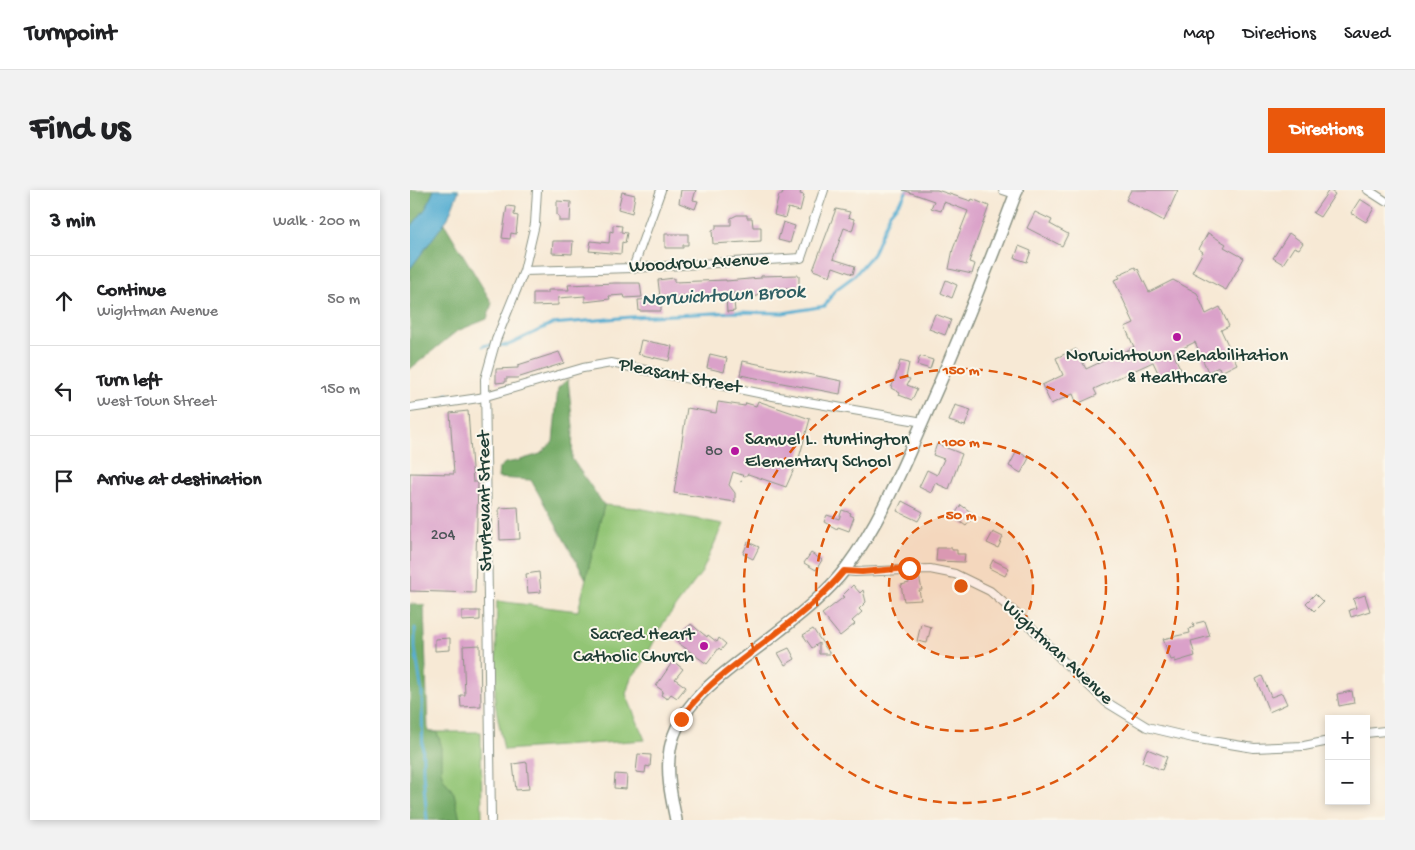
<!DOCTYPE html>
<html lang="en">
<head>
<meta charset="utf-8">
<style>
	body { margin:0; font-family:"Gochi Hand",sans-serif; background:#f2f2f2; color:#202124 }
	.controls { position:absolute; right:15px; bottom:15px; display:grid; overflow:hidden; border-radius:0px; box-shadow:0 2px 8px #0003 }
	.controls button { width:45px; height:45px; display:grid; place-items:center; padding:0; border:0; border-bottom:1px solid #e0e0e0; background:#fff; color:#202124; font:25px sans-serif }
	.stop { position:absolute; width:15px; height:15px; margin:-11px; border:4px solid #ea580c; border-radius:50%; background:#fff }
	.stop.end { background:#ea580c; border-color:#fff; box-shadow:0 1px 5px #0008 }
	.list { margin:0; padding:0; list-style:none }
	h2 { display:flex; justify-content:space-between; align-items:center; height:65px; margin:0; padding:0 20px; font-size:21px }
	h2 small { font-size:16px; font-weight:400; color:#757577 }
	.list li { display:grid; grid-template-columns:32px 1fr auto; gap:15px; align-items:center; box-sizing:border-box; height:90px; padding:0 20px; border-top:1px solid #e0e0e0 }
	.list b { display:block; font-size:19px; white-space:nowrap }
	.list p { margin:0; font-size:16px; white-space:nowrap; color:#757577 }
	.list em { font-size:16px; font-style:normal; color:#757577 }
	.icon { flex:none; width:28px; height:28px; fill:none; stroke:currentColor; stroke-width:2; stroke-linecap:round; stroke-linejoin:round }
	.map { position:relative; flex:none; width:975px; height:630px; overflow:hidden; border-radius:0px }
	header { display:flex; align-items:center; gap:30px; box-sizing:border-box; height:70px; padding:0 25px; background:#fff; border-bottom:1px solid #e0e0e0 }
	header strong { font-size:24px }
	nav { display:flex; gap:28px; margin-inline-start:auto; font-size:18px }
	.intro { display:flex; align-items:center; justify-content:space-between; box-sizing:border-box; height:120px; padding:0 30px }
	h1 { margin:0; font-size:35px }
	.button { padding:12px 22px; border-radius:0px; background:#ea580c; color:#fff; font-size:18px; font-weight:700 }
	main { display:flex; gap:30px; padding:0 30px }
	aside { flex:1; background:#fff; border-radius:0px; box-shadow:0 2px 8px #0003 }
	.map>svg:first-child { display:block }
</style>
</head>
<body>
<header>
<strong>Turnpoint</strong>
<nav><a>Map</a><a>Directions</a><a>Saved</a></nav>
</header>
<div class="intro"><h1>Find us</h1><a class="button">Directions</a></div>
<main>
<aside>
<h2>3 min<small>Walk · 200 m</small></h2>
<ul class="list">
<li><svg class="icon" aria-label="ahead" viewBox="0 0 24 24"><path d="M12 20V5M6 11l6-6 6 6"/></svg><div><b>Continue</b><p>Wightman Avenue</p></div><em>50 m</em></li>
<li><svg class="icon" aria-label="left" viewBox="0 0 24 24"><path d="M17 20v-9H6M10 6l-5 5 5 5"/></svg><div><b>Turn left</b><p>West Town Street</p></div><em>150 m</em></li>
<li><svg class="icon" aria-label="arrive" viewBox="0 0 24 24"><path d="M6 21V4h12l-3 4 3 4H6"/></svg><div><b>Arrive at destination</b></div></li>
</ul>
</aside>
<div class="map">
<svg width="975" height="630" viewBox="0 0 975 630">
	<rect width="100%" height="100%" fill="#fbf7ec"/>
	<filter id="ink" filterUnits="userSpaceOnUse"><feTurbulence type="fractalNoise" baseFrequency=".02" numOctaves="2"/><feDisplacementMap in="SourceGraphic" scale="10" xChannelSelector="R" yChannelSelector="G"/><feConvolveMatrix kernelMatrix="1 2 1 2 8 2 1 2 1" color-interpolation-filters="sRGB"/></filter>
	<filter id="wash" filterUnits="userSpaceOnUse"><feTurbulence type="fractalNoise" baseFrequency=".0096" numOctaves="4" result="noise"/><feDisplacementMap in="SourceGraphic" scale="20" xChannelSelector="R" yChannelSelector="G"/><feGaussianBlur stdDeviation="1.12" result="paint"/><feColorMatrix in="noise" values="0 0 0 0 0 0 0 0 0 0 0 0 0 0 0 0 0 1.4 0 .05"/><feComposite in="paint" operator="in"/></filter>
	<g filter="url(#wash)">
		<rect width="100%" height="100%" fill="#f7e9d5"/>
		<path fill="#92c575" stroke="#588154" d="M194,315L228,318L313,334L292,382L254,432L232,475L221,488L216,504L235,550L94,560L85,513L87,411L168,421Z
			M18,542H71L72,630H14Z"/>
		<path fill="#75aa66" stroke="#4a744d" d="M0,0H24L16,18L0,38Z
			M34,33L82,113L77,129L47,141L0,179V79Z
			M158,189L163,237L162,269L194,315L176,389L121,290L88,288L89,278L95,273L107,271L130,264L143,252L148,198Z
			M0,414L14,415L18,542H27L31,554V581L33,588L44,603L50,630H0Z"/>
		<path fill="#54add1" stroke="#3a7582" d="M24,0H49L38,28L0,79V38L16,18Z"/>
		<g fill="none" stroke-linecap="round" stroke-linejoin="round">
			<path stroke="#54add1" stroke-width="3" d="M73,156C81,153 90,156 98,155L142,134L221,127L326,122L373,123L415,116L424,101L444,86L463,64L480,23L493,8L497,0
				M35,208L38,204
				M5,438V458L12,503L13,583L17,630"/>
		</g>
		<g id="blocks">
			<path fill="#daa1c9" d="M271,0H286L283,10L288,11L285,19L269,13Z
				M374,0H391L390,4L394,5L390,21L378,18L375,28L364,25L369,5H372Z
				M493,0H527L561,11L562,9L579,16L559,72L565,74L562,84L539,79L543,59L558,21L534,12L531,21L521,18L524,11Z
				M721,0H768L754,31L716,10Z
				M919,0L925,4L910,27L903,23Z
				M212,2L225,5L222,23L208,19Z
				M950,9L964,18L956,32L941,23Z
				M147,11L161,12L160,31H149V26L147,25Z
				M97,16L105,17L104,25L108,26L106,44L101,43L100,49L92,48Z
				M426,19L440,22L438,27L444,29V31H445L442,41L434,38L423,69L445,76L443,84L423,77L420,86L403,80Z
				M625,22L642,30L640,34L658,44L652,56L617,38Z
				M327,25H337V28H342L343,37H351V51L303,54L302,40L306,39V35H321V28Z
				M373,32L385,36L380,53L368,50Z
				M203,35L212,36L211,42L217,43L215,53L212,52L211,64L179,61L181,51L199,53L200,41L203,42Z
				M798,43L816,54L814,57L834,68L816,100L782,82L793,62L789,59Z
				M879,43L893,53L889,59L884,57L873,74L863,68Z
				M255,44H278V55H273V58H255Z
				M143,51H163L162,64L142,63Z
				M609,56L621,61L617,72L605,68Z
				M725,77L727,80L728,79L739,102L763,90L787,103L796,124L810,117L819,136L811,140L827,174L811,182L809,177L798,182L785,152L763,163L771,180L769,181L770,184L762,188L760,185L751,189L743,172L684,199L687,205L667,214L663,204L641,214L632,195L653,185L646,168L666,159L676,179L695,170L694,168L703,163L705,166L724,157L715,137L724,133L704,90L710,88L708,85Z
				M389,85V99H358V104H348V106L339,107V103H323L325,121L317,122L316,107L311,108V104L250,107L248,90L264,88V92L316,90V91L351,88V86Z
				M536,90L547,95L542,108L531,103Z
				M205,93H230L232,107L215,108L214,105L199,106L200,109L175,112V106L148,108V115L123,116V103H138V100H159L158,95Z
				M251,109V121H229L228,110Z
				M525,124L541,130L535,145L519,139Z
				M231,150L262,156L259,171L228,164Z
				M149,162L154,173L107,188H96V192L86,193V179L108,178V175Z
				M300,164L317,168L314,182L297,178Z
				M510,166L523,170L520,179L507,175Z
				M333,171L432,191L430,204L330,185Z
				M490,171L499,173L496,188L500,189L497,195L507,199L502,210L489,205L490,203L481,198L486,186Z
				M348,211L400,229L389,268L376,297L338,284L335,286L323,282L319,295L325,303V312L264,303L277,218L306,223L308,212L335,216L336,213L346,216Z
				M545,215L561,220L555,236L539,231Z
				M58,221L63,292H68L65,403L0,401V283L44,284L40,223Z
				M527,254L552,264L539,299L525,293L521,303L509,297L517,280L527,285L534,269L523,265Z
				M607,261L619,268L611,283L599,276Z
				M492,311L513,322L508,331L487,321Z
				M551,315L565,325L556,336L543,327Z
				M108,317L110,349L90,350L89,318Z
				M432,320L441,323L440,325L444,327L439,341L428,337L427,339L414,332L417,325L429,329Z
				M583,342L593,347L588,358L577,353Z
				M338,352L349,357L343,369L333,364Z
				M527,358H542V360H547V364H555L554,372L526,371Z
				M401,363L412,370L406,380L394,373Z
				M583,370L599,378L595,386L579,378Z
				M129,382L131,402L118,403L116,384Z
				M509,386L512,400H509L511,410L494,411L491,395L499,393V389Z
				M443,395L450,403L453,400L456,412L449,419L452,422L442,431L445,434L430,446L412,424L434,407L432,406Z
				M905,404L913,412L904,421L896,413Z
				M955,405L960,421L941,427L939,420L946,418L943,409Z
				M52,421H70V430L52,431Z
				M795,431L800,446L781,451L785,466L765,472V469L761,470L753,449L780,443L779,439L784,437L783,434Z
				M281,434L297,447L298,445L307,452L309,448L316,454L311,460L309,458L297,474L267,452L271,448L272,442Z
				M511,434L521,437L517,453L507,451Z
				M403,439L409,448L420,464H409V453L402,458L393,445Z
				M40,448V460L25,461V449Z
				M70,455L71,516L51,517L50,505H55L53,456Z
				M379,458L385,469L375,475L368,463Z
				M263,471L273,479L265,489L276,497L267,508L261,504L257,509L251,505L253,501L246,496Z
				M852,486L861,507L872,503L877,514L859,522L846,489Z
				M942,501L944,513L929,516L927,504Z
				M737,559L757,567L752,580L732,572Z
				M228,564L241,565L240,577L236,576L235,583L226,582Z
				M117,572L119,599L106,600L103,574Z
				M205,584L217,585L216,599L204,598Z"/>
		</g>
	</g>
	<g filter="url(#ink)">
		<use href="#blocks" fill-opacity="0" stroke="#8b9384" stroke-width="1"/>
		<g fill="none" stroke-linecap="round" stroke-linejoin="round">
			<defs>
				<path id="street" d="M593,0L605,4
					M958,0L975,11
					M223,78L251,0
					M114,81L223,78L391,68L414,0
					M0,218L69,208L173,178L201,173L363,206L513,232
					M434,381L445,382L520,379L545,384L580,401L619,435L655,473L696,512L737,537L783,548L844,558L894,556L919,551
					M956,543L975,541
					M81,630L75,189L86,150L114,81L125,34L127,0"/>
				<path id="secondary" d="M266,630C261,606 256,583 260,559C269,510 319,480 355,452C384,429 414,407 436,378C469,334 491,281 513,231C547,155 578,78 607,0"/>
			</defs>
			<use href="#street" stroke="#8b9384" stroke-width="10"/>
			<use href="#secondary" stroke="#8b9384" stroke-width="14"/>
			<path stroke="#8b9384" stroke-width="2" stroke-dasharray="1 4" stroke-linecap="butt" d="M331,291L333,295"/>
			<use href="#street" stroke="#fff" stroke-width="8"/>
			<use href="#secondary" stroke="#fff" stroke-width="11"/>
		</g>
	</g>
	<g fill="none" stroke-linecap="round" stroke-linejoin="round" filter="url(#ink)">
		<path stroke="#ea580c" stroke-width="6" d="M271,529C288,503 313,484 338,465C371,439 407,414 434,381L452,382L499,378"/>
	</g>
	<circle cx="551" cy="396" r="72" fill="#de580e" fill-opacity=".12"/>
	<g fill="none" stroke="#de580e" stroke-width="2.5" stroke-dasharray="9 6">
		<circle cx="551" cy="396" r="72"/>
		<circle cx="551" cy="396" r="145"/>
		<circle cx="551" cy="396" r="217"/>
	</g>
	<g fill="#b5179e" stroke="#fbf7ec" stroke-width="2">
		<circle cx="767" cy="147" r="5"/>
		<circle cx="325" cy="261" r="5"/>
		<circle cx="294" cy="456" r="5"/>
	</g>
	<g text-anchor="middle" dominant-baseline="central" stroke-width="4" stroke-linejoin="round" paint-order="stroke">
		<g font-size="16" fill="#4e5659">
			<text x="304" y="262">80</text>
			<text x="33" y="346">204</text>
		</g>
		<g font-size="19" fill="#1f3d34" stroke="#fbf7ec">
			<text transform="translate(289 74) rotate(-3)">Woodrow Avenue</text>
			<text transform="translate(270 187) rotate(11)">Pleasant Street</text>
			<text transform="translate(76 311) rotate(-91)">Sturtevant Street</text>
			<text transform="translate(647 463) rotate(43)">Wightman Avenue</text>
		</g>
		<g font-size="19" fill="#1f3d34" stroke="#fbf7ec">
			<text x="767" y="166">Norwichtown Rehabilitation<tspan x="767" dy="22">&amp; Healthcare</tspan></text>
			<text x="335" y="250" text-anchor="start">Samuel L. Huntington<tspan x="335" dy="22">Elementary School</tspan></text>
			<text x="284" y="445" text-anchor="end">Sacred Heart<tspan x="284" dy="22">Catholic Church</tspan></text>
		</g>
		<g font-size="20" font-style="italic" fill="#2f5f63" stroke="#fbf7ec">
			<text transform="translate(313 107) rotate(-3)">Norwichtown Brook</text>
		</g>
	</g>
	<circle cx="551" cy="396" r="8" fill="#de580e" stroke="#fbf7ec" stroke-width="2.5"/>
	<g font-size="15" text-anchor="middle" font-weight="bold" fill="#de580e" stroke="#fbf7ec" stroke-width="4" stroke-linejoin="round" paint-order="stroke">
		<text x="551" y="184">150 m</text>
		<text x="551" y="256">100 m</text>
		<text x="551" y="329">50 m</text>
	</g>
</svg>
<div class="controls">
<button>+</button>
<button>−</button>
</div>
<div class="stop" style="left:499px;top:378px"></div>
<div class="stop end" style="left:271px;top:529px"></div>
</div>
</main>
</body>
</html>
